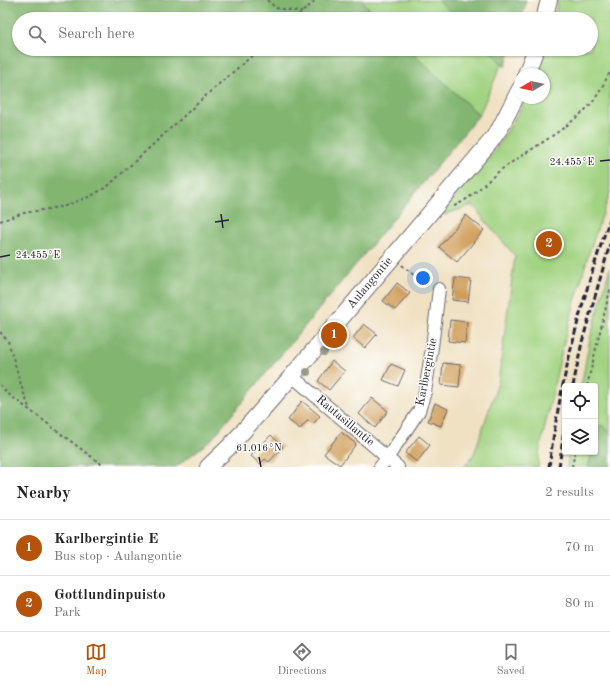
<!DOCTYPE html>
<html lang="en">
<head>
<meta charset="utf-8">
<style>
	body { margin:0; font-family:"Old Standard TT",serif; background:#f6f6f6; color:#222 }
	.controls { position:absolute; right:12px; bottom:12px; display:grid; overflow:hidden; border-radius:4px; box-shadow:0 1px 3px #0004 }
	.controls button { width:36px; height:36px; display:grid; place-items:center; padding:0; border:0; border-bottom:1px solid #e0e0e0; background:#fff; color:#222; font:20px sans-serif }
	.compass { position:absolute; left:514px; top:68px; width:36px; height:36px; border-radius:50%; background:#fff; box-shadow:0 1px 3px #0004; rotate:261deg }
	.you { position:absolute; left:423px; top:278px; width:14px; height:14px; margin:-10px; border:3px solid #fff; border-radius:50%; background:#1a73e8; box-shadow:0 0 0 6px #1a73e833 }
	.badge { display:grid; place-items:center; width:26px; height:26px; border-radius:50%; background:#b45309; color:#fff; font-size:13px; font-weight:700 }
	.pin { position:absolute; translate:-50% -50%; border:2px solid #fff; box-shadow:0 1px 4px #0006 }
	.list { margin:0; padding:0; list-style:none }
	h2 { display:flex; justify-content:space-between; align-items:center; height:52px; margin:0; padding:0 16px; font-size:17px }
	h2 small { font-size:13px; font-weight:400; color:#767676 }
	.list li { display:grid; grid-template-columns:26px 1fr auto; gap:12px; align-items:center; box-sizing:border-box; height:56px; padding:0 16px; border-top:1px solid #e0e0e0 }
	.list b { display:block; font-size:15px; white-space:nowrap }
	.list p { margin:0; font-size:13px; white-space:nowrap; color:#767676 }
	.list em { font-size:13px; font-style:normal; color:#767676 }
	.icon { flex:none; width:22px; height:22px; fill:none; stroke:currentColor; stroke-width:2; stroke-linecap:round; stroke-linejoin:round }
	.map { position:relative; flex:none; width:610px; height:467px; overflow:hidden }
	.search { position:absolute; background:#fff; box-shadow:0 1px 3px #0004; left:12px; right:12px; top:12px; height:44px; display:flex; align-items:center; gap:10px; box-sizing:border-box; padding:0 14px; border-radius:22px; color:#767676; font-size:15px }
	.sheet { height:164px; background:#fff }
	nav { display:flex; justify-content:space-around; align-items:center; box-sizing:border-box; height:56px; border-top:1px solid #e0e0e0; background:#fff; font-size:11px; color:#767676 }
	nav a { display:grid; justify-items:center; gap:2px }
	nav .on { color:#b45309 }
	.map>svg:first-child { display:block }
</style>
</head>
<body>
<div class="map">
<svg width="610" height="467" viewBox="0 0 610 467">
	<rect width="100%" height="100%" fill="#fdfcf7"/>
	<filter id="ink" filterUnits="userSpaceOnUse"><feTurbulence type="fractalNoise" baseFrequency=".025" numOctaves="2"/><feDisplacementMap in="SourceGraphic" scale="8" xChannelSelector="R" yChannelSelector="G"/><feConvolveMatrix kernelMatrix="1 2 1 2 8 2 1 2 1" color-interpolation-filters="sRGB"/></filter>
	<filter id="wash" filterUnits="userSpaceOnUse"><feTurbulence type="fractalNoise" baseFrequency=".012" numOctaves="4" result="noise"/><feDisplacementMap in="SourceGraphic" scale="16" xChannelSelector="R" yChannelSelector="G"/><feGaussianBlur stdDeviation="0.9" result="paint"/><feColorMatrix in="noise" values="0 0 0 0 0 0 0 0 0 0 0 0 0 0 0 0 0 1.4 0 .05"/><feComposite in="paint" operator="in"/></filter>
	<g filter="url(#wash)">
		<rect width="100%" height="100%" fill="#f0e1c3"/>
		<path fill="#a2d382" stroke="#627a5e" d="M362,0H438L457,19H377Z
			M558,0H610V193L588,256L564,341L539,453L538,467H464L474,454L498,383L515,256L472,205L444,215L443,210L497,148L521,108L525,98H544V74H536L545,49H591V19H554Z
			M408,49H488L502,63L479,115Z
			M610,268V467H567L569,452H595V386H581L590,339Z"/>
		<path fill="#81b570" stroke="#526c56" d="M0,0H362L377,19H19V49H408L479,115L211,440L176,467H0Z
			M438,0H526L522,19H457Z
			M488,49H511L505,67Z
			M600,425L604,426L610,433V467H588L592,452H595V443Z"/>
		<g id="blocks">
			<path fill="#cf9d58" d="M466,215L484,230L457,262L439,247Z
				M455,278L471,280L468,302L452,300Z
				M397,283L410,293L395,310L383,301Z
				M450,320L467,322L465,343L448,341Z
				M364,324L377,334L365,348L353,338Z
				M332,361L345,371L329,390L318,381Z
				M443,363L461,365L459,387L441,385Z
				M391,364L405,370L398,386L383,380Z
				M372,398L388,411L375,428L359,414Z
				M302,401L320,416L313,424L308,420L300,429L288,420Z
				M435,403L448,409L441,426L428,421Z
				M341,432L356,444L340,465L324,454Z
				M271,435L283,447L269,462L265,459L260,464L251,456Z
				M419,436L430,445L417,462L405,453Z"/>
		</g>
	</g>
	<g filter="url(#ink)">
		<use href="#blocks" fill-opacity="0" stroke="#6a656b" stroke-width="1"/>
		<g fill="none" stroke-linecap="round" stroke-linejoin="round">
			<defs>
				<path id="minor" d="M292,376L398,467
					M380,467L388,457L419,411L425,392L432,347L439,289"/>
				<path id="secondary" d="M544,19L549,0
					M526,74L536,49
					M208,467L230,446L292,376L491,141L500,128L520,89"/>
			</defs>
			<use href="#minor" stroke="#6a656b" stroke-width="14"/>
			<use href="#secondary" stroke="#6a656b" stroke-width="18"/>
			<path stroke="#6a656b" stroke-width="2" stroke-dasharray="3 3" stroke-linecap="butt" d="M267,0L276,8L302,12
				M294,19L316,0
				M454,206C473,198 486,181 502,169C530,149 565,131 589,106C598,97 604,83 610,72
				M0,221L24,213L65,206L91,196L108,186L212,90L260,49
				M402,265L422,282L429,285
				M0,332L8,341L22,388L30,410
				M0,385L7,393L105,467
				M587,386L610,290
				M572,467L575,452"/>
			<use href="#minor" stroke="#fff" stroke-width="12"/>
			<use href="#secondary" stroke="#fff" stroke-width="16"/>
			<path stroke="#22223b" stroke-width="3" stroke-dasharray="6 3" stroke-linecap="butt" d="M573,386L582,342L610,244
				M549,467C560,383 581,299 610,219
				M559,467L565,424"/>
		</g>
		<g fill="#979a86">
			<circle cx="324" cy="352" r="4"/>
			<circle cx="307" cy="372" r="4"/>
		</g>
	</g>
	<path fill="none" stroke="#22223b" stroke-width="1.5" d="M600,161L610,160M221,214L223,228M215,222L229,220M0,257L10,255M259,457L261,467"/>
	<g text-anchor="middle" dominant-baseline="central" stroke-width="3" stroke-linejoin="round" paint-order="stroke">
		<g font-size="12" fill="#22223b" stroke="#fdfcf7">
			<text transform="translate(370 283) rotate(-50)">Aulangontie</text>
			<text transform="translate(427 372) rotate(-79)">Karlbergintie</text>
			<text transform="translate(345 421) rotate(40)">Rautasillantie</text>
		</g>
	</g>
	<g font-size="10" text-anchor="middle" fill="#22223b" stroke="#fdfcf7" stroke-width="3" stroke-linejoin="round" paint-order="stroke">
		<text x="572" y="165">24.455°E</text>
		<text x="38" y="258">24.455°E</text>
		<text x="259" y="451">61.016°N</text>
	</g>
</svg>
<div class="controls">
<button><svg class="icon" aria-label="locate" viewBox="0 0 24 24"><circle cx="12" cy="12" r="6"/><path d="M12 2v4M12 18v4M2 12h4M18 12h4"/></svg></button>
<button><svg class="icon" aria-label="layers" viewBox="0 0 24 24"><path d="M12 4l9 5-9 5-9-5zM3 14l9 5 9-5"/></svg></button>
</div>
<svg class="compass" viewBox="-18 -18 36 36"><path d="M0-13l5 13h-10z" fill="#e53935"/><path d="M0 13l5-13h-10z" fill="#767676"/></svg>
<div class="you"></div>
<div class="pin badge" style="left:334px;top:335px">1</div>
<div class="pin badge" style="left:549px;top:244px">2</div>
<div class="search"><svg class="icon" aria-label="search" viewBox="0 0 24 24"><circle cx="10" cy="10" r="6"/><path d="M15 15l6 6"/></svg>Search here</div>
</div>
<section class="sheet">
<h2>Nearby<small>2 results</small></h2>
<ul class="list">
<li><span class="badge">1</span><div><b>Karlbergintie E</b><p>Bus stop · Aulangontie</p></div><em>70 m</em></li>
<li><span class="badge">2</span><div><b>Gottlundinpuisto</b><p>Park</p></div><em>80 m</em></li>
</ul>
</section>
<nav>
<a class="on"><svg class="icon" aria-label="map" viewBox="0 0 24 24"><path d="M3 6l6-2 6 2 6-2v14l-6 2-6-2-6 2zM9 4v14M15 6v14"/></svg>Map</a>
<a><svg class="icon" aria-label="directions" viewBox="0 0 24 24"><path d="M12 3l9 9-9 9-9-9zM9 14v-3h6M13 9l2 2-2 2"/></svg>Directions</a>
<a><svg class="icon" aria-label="saved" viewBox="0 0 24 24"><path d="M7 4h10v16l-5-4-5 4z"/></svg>Saved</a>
</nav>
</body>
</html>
